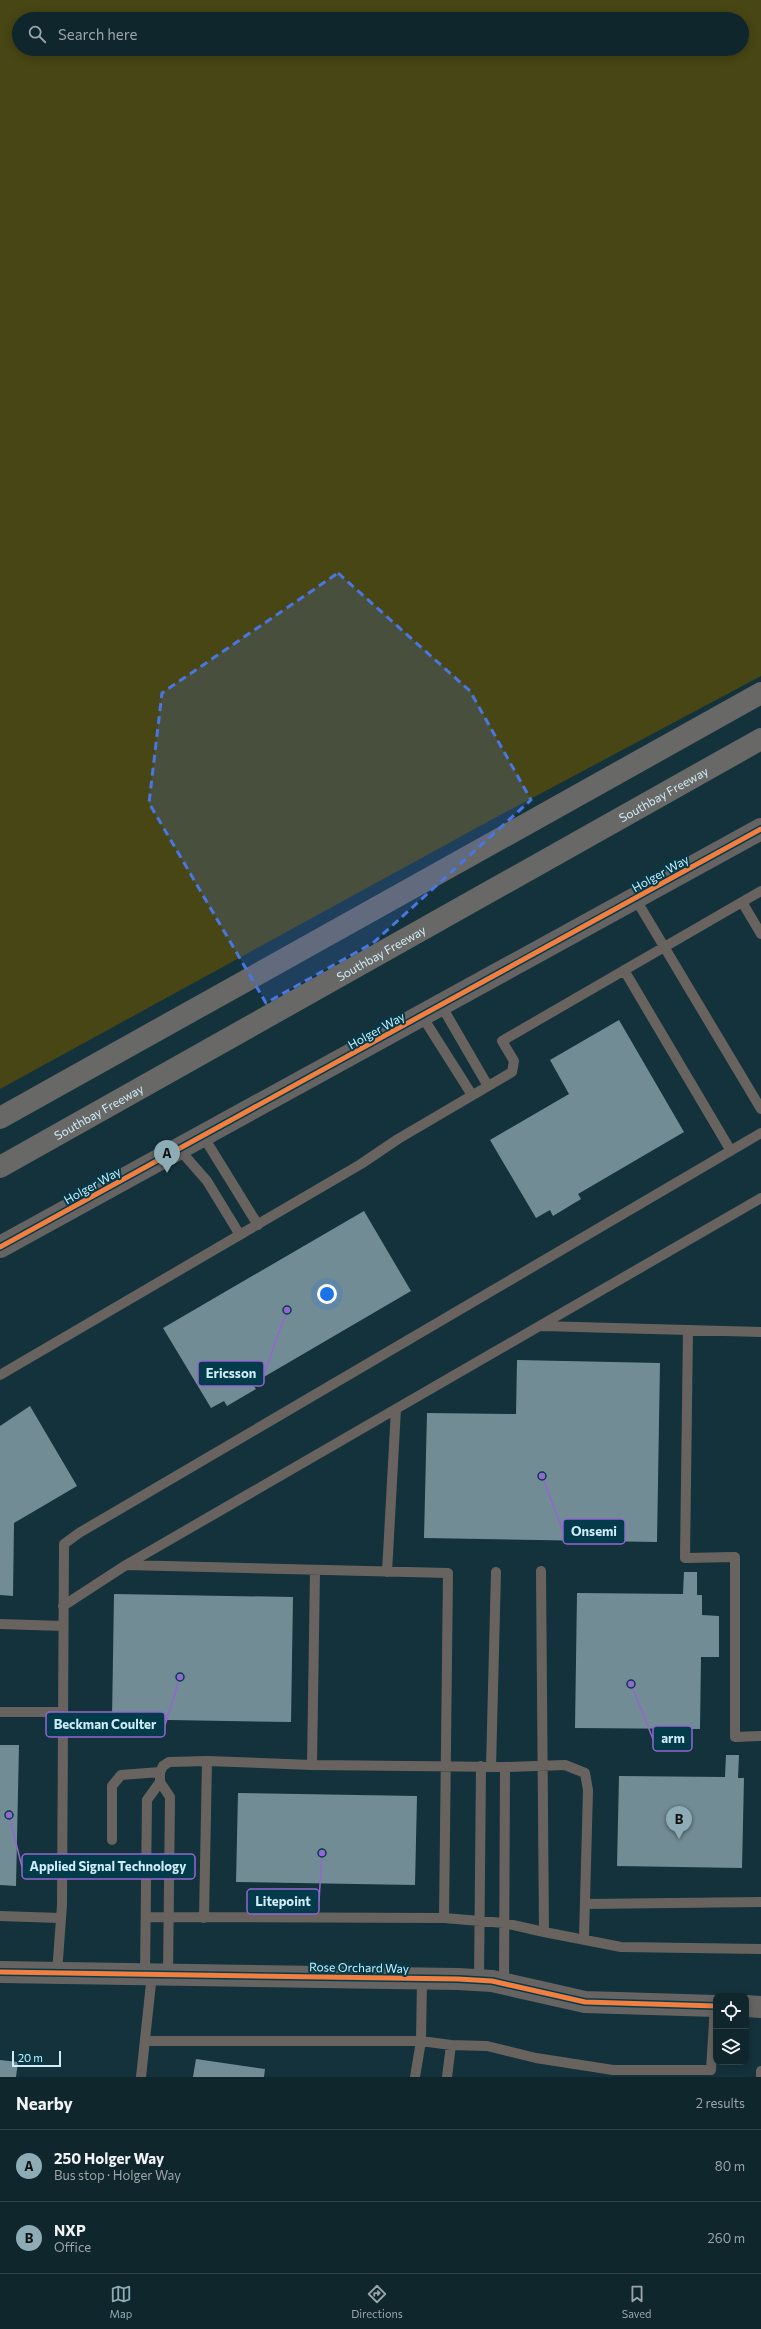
<!DOCTYPE html>
<html lang="en">
<head>
<meta charset="utf-8">
<style>
	body { margin:0; font-family:Commissioner,sans-serif; background:#182e34; color:#f1f3f6 }
	.controls { position:absolute; right:12px; bottom:12px; display:grid; overflow:hidden; border-radius:8px; box-shadow:0 2px 10px #0003 }
	.controls button { width:36px; height:36px; display:grid; place-items:center; padding:0; border:0; border-bottom:1px solid #2f4348; background:#0f262c; color:#f1f3f6; font:20px sans-serif }
	.scale { position:absolute; left:12px; bottom:10px; width:49px; box-sizing:border-box; padding-left:4px; border:2px solid #ceedf9; border-top:0; font-size:11px; line-height:14px; white-space:nowrap; color:#ceedf9; -webkit-text-stroke:3px #043b4b; paint-order:stroke }
	.you { position:absolute; left:327px; top:1294px; width:14px; height:14px; margin:-10px; border:3px solid #fff; border-radius:50%; background:#1a73e8; box-shadow:0 0 0 6px #1a73e833 }
	.badge { display:grid; place-items:center; width:26px; height:26px; border-radius:50%; background:#8dacb6; color:#111; font-size:13px; font-weight:700 }
	.pin { position:absolute; translate:-50% -33px; filter:drop-shadow(0 1px 2px #0008) }
	.pin::after { content:''; position:absolute; top:21px; width:14px; height:12px; background:inherit; clip-path:polygon(0 0,100% 0,50% 100%) }
	.list { margin:0; padding:0; list-style:none }
	h2 { display:flex; justify-content:space-between; align-items:center; height:52px; margin:0; padding:0 16px; font-size:17px }
	h2 small { font-size:13px; font-weight:400; color:#9ba5a9 }
	.list li { display:grid; grid-template-columns:26px 1fr auto; gap:12px; align-items:center; box-sizing:border-box; height:72px; padding:0 16px; border-top:1px solid #2f4348 }
	.list b { display:block; font-size:15px; white-space:nowrap }
	.list p { margin:0; font-size:13px; white-space:nowrap; color:#9ba5a9 }
	.list em { font-size:13px; font-style:normal; color:#9ba5a9 }
	.icon { flex:none; width:22px; height:22px; fill:none; stroke:currentColor; stroke-width:2; stroke-linecap:round; stroke-linejoin:round }
	.map { position:relative; flex:none; width:761px; height:2077px; overflow:hidden }
	.search { position:absolute; background:#0f262c; box-shadow:0 2px 10px #0003; left:12px; right:12px; top:12px; height:44px; display:flex; align-items:center; gap:10px; box-sizing:border-box; padding:0 14px; border-radius:22px; color:#9ba5a9; font-size:15px }
	.sheet { height:196px; background:#0f262c }
	nav { display:flex; justify-content:space-around; align-items:center; box-sizing:border-box; height:56px; border-top:1px solid #2f4348; background:#0f262c; font-size:11px; color:#9ba5a9 }
	nav a { display:grid; justify-items:center; gap:2px }
	nav .on { color:#8dacb6 }
	.map>svg:first-child { display:block }
</style>
</head>
<body>
<div class="map">
<svg width="761" height="2077" viewBox="0 0 761 2077">
	<rect width="100%" height="100%" fill="#14323b"/>
	<path fill="#484614" fill-rule="evenodd" d="M0,0H761V676L491,820L0,1089ZM19,19H742V49H19Z"/>
	<path fill="#728c95" d="M619,1020L684,1132L578,1194L581,1199L553,1216L550,1210L536,1218L490,1140L569,1094L550,1060Z
		M364,1211L411,1291L252,1384L256,1389L227,1406L224,1401L211,1408L163,1328Z
		M517,1360L660,1363L657,1542L424,1538L427,1413L516,1414Z
		M30,1406L77,1486L14,1523L13,1596L0,1595V1426Z
		M684,1572H697V1595H702V1615L719,1616V1657H701L700,1729L575,1728L577,1593L683,1594Z
		M114,1594L293,1597L291,1722L112,1719Z
		M0,1745H19L16,1886L0,1885Z
		M726,1755H739L738,1778H744L742,1868L617,1866L619,1776L725,1777Z
		M238,1793L417,1796L415,1885L236,1882Z
		M196,2059L265,2069L264,2077H193Z
		M0,2060L18,2062L16,2077H0Z"/>
	<g fill="none" stroke-linecap="round" stroke-linejoin="round">
		<path stroke="#696360" stroke-width="10" d="M635,898L761,1109
			M742,902L761,934
			M624,970L731,1151
			M441,1005L488,1086
			M422,1016L472,1095
			M203,1136L258,1225
			M179,1149L207,1181L240,1235
			M541,1326L761,1332
			M688,1330L685,1558L735,1557V1737L761,1736
			M0,1375L361,1164L398,1139L512,1072L514,1061L502,1041L761,891
			M126,1565L448,1573L444,1918L504,1923L544,1932
			M541,1571L544,1932L621,1947L761,1949
			M387,1572L396,1409
			M63,1606L126,1565L761,1198
			M0,1624L63,1626
			M0,1712H63
			M312,1765L315,1570
			M491,1767L496,1572
			M160,1782V1772L163,1766L169,1762L207,1761L312,1765L505,1767L565,1765L585,1773L588,1790L584,1938
			M112,1840V1786L121,1775L160,1772
			M585,1904L761,1902
			M0,1916L60,1918
			M148,1917L444,1918
			M204,1918L207,1761
			M57,1973L62,1905L64,1544L79,1533L761,1133
			M145,1974L147,1800L160,1782L170,1797L168,1974
			M479,1980L481,1766
			M504,1984L505,1767
			M145,2041H421L451,2045L487,2046L536,2058L613,2070H711L715,2006
			M141,2077L152,1974
			M415,2077L421,2041L422,1979
			M447,2077L451,2045
			M761,2077V2071"/>
		<path stroke="#666463" stroke-width="22" d="M0,1247L761,829
			M0,1972L458,1979L492,1981L585,2002L716,2006
			M746,2006L761,2007"/>
		<g stroke="#686866" stroke-width="22">
			<path d="M0,1118L761,693"/>
			<path id="s1" d="M0,1167L761,739"/>
		</g>
		<defs>
			<path id="cycleway" d="M0,1247L761,829
				M0,1972L458,1979L492,1981L585,2002L716,2006"/>
		</defs>
		<use href="#cycleway" stroke="#043b4b" stroke-width="8"/>
		<use href="#cycleway" stroke="#f27e40" stroke-width="5"/>
	</g>
	<path fill="#4976e0" fill-opacity="0.2" stroke="#4976e0" stroke-width="3" stroke-dasharray="8 5" stroke-linejoin="round" d="M338,573L470,691L531,800L373,943L266,1003L149,803L162,693Z"/>
	<g text-anchor="middle" dominant-baseline="central" stroke-width="4" stroke-linejoin="round" paint-order="stroke">
		<g font-size="12" fill="#ceedf9" stroke="#043b4b">
			<text stroke="none"><textPath href="#s1" startOffset="761">Southbay Freeway</textPath></text>
			<text transform="translate(660 873) rotate(-29)">Holger Way</text>
			<text stroke="none"><textPath href="#s1" startOffset="437">Southbay Freeway</textPath></text>
			<text transform="translate(376 1030) rotate(-29)">Holger Way</text>
			<text stroke="none"><textPath href="#s1" startOffset="113">Southbay Freeway</textPath></text>
			<text transform="translate(92 1185) rotate(-29)">Holger Way</text>
			<text transform="translate(359 1967) rotate(1)">Rose Orchard Way</text>
		</g>
	</g>
	<path fill="none" stroke="#9466d0" stroke-width="1.5" d="M287 1310L264 1374M542 1476L563 1531M180 1677L165 1725M631 1684L653 1739M9 1815L22 1867M322 1853L319 1901"/>
	<g fill="#9466d0" stroke="#043b4b" stroke-width="1.5">
		<circle cx="287" cy="1310" r="4"/>
		<circle cx="542" cy="1476" r="4"/>
		<circle cx="180" cy="1677" r="4"/>
		<circle cx="631" cy="1684" r="4"/>
		<circle cx="9" cy="1815" r="4"/>
		<circle cx="322" cy="1853" r="4"/>
	</g>
	<g fill="#043b4b" stroke="#9466d0" stroke-width="1.5">
		<rect x="198" y="1361" width="66" height="25" rx="4"/>
		<rect x="563" y="1519" width="62" height="25" rx="4"/>
		<rect x="46" y="1712" width="119" height="25" rx="4"/>
		<rect x="653" y="1726" width="39" height="25" rx="4"/>
		<rect x="22" y="1854" width="173" height="25" rx="4"/>
		<rect x="247" y="1889" width="72" height="25" rx="4"/>
	</g>
	<g font-size="13" text-anchor="middle" font-weight="bold" fill="#ceedf9">
		<text x="231" y="1378">Ericsson</text>
		<text x="594" y="1536">Onsemi</text>
		<text x="105" y="1729">Beckman Coulter</text>
		<text x="673" y="1743">arm</text>
		<text x="108" y="1871">Applied Signal Technology</text>
		<text x="283" y="1906">Litepoint</text>
	</g>
</svg>
<div class="controls">
<button><svg class="icon" aria-label="locate" viewBox="0 0 24 24"><circle cx="12" cy="12" r="6"/><path d="M12 2v4M12 18v4M2 12h4M18 12h4"/></svg></button>
<button><svg class="icon" aria-label="layers" viewBox="0 0 24 24"><path d="M12 4l9 5-9 5-9-5zM3 14l9 5 9-5"/></svg></button>
</div>
<div class="scale">20 m</div>
<div class="you"></div>
<div class="pin badge" style="left:167px;top:1173px">A</div>
<div class="pin badge" style="left:679px;top:1839px">B</div>
<div class="search"><svg class="icon" aria-label="search" viewBox="0 0 24 24"><circle cx="10" cy="10" r="6"/><path d="M15 15l6 6"/></svg>Search here</div>
</div>
<section class="sheet">
<h2>Nearby<small>2 results</small></h2>
<ul class="list">
<li><span class="badge">A</span><div><b>250 Holger Way</b><p>Bus stop · Holger Way</p></div><em>80 m</em></li>
<li><span class="badge">B</span><div><b>NXP</b><p>Office</p></div><em>260 m</em></li>
</ul>
</section>
<nav>
<a class="on"><svg class="icon" aria-label="map" viewBox="0 0 24 24"><path d="M3 6l6-2 6 2 6-2v14l-6 2-6-2-6 2zM9 4v14M15 6v14"/></svg>Map</a>
<a><svg class="icon" aria-label="directions" viewBox="0 0 24 24"><path d="M12 3l9 9-9 9-9-9zM9 14v-3h6M13 9l2 2-2 2"/></svg>Directions</a>
<a><svg class="icon" aria-label="saved" viewBox="0 0 24 24"><path d="M7 4h10v16l-5-4-5 4z"/></svg>Saved</a>
</nav>
</body>
</html>
